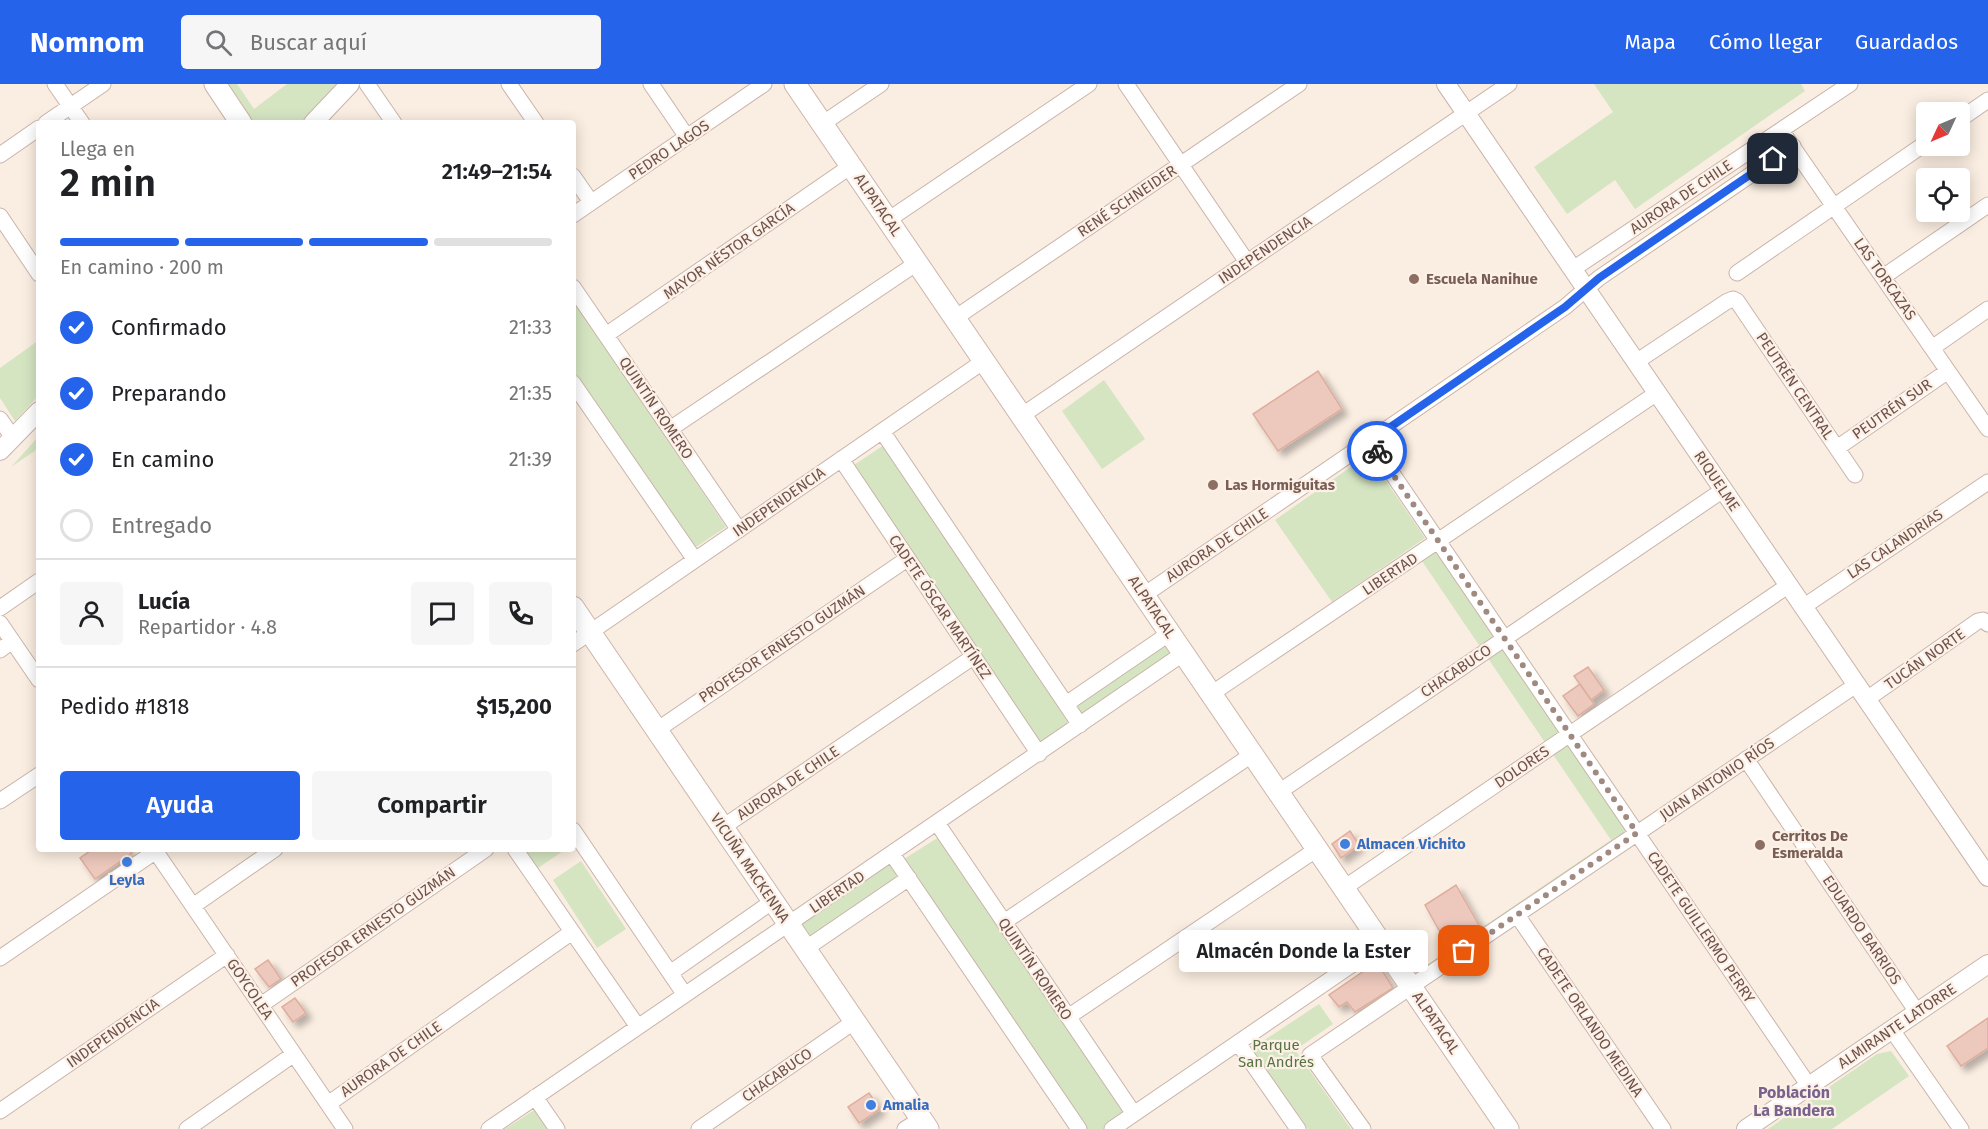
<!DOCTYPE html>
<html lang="es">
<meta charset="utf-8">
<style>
body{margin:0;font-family:"Fira Sans",sans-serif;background:#f6f6f6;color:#202124;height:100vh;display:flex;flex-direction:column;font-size:22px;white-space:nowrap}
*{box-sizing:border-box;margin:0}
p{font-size:20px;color:#757577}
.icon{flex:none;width:33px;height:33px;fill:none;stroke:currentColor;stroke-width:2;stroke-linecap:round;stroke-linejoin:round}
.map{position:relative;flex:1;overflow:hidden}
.side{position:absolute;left:36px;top:36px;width:540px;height:732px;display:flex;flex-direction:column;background:#fff;border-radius:6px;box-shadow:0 3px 15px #0003}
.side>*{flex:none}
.needle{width:39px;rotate:226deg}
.buttons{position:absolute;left:1916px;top:18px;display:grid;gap:12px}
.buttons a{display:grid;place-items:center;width:54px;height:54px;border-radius:6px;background:#fff;box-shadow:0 3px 15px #0003;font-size:30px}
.pin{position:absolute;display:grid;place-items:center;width:51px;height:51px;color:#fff;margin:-26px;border-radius:12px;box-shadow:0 3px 9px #0006}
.courier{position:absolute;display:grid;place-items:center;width:60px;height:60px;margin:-30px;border:4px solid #2563eb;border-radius:50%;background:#fff;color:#222;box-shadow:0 2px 8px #0007}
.bubble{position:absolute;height:42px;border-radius:6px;background:#fff;box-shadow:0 3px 15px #0003;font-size:20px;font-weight:600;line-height:42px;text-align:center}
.headline em{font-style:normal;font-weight:600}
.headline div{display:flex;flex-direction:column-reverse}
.headline{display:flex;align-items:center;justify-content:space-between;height:102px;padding:0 24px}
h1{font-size:39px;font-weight:600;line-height:45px}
.bar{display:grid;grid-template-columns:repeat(4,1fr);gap:9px 6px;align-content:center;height:72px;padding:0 24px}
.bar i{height:8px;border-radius:4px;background:#e0e0e0}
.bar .active{background:#2563eb}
.bar p{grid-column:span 4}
.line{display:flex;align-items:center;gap:15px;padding:0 24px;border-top:2px solid #e0e0e0}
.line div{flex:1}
.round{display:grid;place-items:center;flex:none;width:63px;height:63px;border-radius:6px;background:#f6f6f6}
ol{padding:0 24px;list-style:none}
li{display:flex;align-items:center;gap:18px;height:66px}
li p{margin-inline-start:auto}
li .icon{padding:6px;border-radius:50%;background:#2563eb;color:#fff;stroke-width:4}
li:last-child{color:#757577}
li i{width:33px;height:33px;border:3px solid #e0e0e0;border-radius:50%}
.primary-button{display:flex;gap:12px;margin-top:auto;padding:12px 24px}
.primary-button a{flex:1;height:69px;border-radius:6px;background:#2563eb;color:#fff;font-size:24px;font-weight:600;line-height:69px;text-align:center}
.primary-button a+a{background:#f6f6f6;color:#202124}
header{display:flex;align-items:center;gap:36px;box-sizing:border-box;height:84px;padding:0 30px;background:#2563eb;color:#fff}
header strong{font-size:28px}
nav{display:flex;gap:33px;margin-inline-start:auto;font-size:21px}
.search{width:420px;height:54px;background:#f6f6f6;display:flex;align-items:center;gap:15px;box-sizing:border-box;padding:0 21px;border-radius:6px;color:#757577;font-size:22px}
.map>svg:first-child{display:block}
.green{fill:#d5e5c2}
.building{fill:#edc8bc;stroke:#dead9d;stroke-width:1.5;filter:url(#shadow)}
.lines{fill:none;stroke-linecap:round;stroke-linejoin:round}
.minor-casing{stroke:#c9b4aa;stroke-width:17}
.tertiary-casing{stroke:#c9b4aa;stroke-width:20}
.secondary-casing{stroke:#ceb5aa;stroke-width:23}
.minor{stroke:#fff;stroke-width:15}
.tertiary{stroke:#fff;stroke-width:18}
.secondary{stroke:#fff;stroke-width:21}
.done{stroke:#a08980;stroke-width:6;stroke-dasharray:0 10.8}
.route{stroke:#2563eb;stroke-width:8}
.education-dot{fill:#8d6e63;stroke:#fdf1e7;stroke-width:2}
.shop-dot{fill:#3f7fe0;stroke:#fdf1e7;stroke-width:2}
.labels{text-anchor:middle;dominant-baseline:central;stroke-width:4.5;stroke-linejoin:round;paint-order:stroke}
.street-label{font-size:15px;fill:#6f534b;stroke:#fdf1e7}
.education-label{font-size:15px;font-weight:bold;fill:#785e54;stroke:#fdf1e7;text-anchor:start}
.shop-label{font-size:15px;font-weight:bold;fill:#366cbe;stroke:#fdf1e7;text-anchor:start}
.park-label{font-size:15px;fill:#587444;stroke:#fdf1e7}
.neighbourhood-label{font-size:16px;font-weight:bold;fill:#78638c;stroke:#fdf1e7}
</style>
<header>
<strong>Nomnom</strong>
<div class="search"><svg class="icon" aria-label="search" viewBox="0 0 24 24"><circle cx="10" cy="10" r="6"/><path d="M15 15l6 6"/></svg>Buscar aquí</div>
<nav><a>Mapa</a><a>Cómo llegar</a><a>Guardados</a></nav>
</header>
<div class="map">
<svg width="1988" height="1045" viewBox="0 0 1988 1045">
<defs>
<filter id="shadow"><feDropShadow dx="5.5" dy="5.5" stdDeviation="3" flood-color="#0004"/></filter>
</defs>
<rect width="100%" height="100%" fill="#faede1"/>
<path class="green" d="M224,0H237L254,25L287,0H339L301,39H250Z
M1594,0H1801L1805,7L1635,125L1615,96L1567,130L1534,83L1613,28Z
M573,215L726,443L693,465L573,287Z
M39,256V311L15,337L0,314V284Z
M1104,296L1145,355L1102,385L1062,327Z
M39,352V364L11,383Z
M884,361L1071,639L1041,660L854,381Z
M1368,371L1425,454L1332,518L1275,436Z
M1437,463L1630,750L1421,892L1418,887L1611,756L1422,477L1420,474Z
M1165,557L1175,571L1083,634L1074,621Z
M939,753L1126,1031L1106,1045H1087L904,775Z
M525,765H566L538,784Z
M581,777L626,845L597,864L553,796Z
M890,777L901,792L810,855L799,838Z
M1319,920L1333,940L1295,966L1351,1045H1308L1251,965Z
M1891,967L1909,992L1832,1045H1768L1877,970Z
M536,1025L549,1045H505Z"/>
<path class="building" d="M1318,287L1342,325L1278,367L1253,330Z
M1588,583L1604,606L1591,616L1574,592Z
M1580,600L1594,620L1578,632L1563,612Z
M1350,747L1359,761L1341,774L1332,760Z
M93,765H129L132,769L95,795L80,774Z
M1456,801L1480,843L1449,864L1425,821Z
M268,876L281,895L269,903L255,885Z
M1377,878L1393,904L1355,928L1347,918L1339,923L1329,911Z
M295,914L306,929L293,938L282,923Z
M1988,934V964L1961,982L1947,962Z
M869,1009L880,1025L859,1039L848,1023Z"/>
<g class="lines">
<g class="minor-casing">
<path id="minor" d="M55,0L82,39
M367,0L394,39
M509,0L536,39
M651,0L687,53
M1126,0L1247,178
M1959,36L1988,16
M46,39L103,0
M822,40L881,0
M1781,46L1988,345
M0,71L39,44
M573,92L591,118
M573,131L764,0
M0,132L39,190
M888,136L1089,0
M1573,185L1850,0
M1737,189L1926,59
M1883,193L1988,121
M573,203L739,446
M955,234L1299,0
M606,251L851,82
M1932,264L1988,225
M1636,278L1726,218L1733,215L1737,217L1855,391
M573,299L695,476
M1021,332L1509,0
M0,335L13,354
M670,345L917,179
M882,347L1080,641
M1370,357L1809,1002
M1837,364L1948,287
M841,375L1039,670
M1144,511L1565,223L1599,194L1793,62
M1803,523L1988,398
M0,524L39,497
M0,539L39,596
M573,560L984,277
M0,566L12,557
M1211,610L1657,309
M1867,615L1978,537L1983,536L1988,540
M1066,620L1170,549
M657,646L907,475
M1746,675L1917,928
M1279,708L1723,406
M0,717L39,691
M937,739L1134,1030
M723,743L973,573
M573,746L685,911
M154,765L345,1045
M515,765L638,943
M892,770L1079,1045
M1344,804L1789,501
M193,822L275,765
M1517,831L1663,1045
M1004,838L1253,670
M805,865L909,794
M0,874L156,767
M670,889L773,817
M261,921L486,765
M1068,933L1317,765
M1892,946L1961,1045
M1238,959L1298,1045
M535,1013L557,1045
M328,1020L572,848
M0,1027L227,871
M187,1045L294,970
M489,1045L1184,569
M699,1045L855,937
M905,1045L921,1035
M1112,1045L1382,860
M1363,1045L1310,971L1856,601"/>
</g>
<g class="tertiary-casing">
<path id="tertiary" d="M1446,0L1988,793
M313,39L350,0
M0,367L39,327
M1746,1045L1988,880"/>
</g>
<g class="secondary-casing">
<path id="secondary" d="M215,0L241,39
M795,0L1508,1045
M573,523L928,1045"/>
</g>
<use href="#minor" class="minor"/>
<use href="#tertiary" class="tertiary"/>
<use href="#secondary" class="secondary"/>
</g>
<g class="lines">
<path class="done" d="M1377,367L1637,749L1464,867"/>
<path class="route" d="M1377,367L1370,357L1565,223L1599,194L1773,75"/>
</g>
<g class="education-dot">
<circle cx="1414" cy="195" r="6"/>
<circle cx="1213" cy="401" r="6"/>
<circle cx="1760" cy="761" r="6"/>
</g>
<g class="shop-dot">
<circle cx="1345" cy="760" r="6"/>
<circle cx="127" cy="778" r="6"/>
<circle cx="871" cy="1021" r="6"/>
</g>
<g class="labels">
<g class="street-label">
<text transform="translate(669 66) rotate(-34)">PEDRO LAGOS</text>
<text transform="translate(1681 113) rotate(-34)">AURORA DE CHILE</text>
<text transform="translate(1127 117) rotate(-34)">RENÉ SCHNEIDER</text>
<text transform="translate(878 121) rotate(56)">ALPATACAL</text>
<text transform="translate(1265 166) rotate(-34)">INDEPENDENCIA</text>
<text transform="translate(729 167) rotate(-35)">MAYOR NÉSTOR GARCÍA</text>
<text transform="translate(1885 195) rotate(55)">LAS TORCAZAS</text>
<text transform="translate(1795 302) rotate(56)">PEUTRÉN CENTRAL</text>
<text transform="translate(656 324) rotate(56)">QUINTÍN ROMERO</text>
<text transform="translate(1892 325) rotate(-35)">PEUTRÉN SUR</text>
<text transform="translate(1717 397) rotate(56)">RIQUELME</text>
<text transform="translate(779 418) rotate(-35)">INDEPENDENCIA</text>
<text transform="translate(1895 460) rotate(-34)">LAS CALANDRIAS</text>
<text transform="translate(1217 461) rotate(-34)">AURORA DE CHILE</text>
<text transform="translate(1390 490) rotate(-34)">LIBERTAD</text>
<text transform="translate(940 523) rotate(56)">CADETE ÓSCAR MARTÍNEZ</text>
<text transform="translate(1152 523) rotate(56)">ALPATACAL</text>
<text transform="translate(782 560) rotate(-34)">PROFESOR ERNESTO GUZMÁN</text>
<text transform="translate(1925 575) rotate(-35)">TUCÁN NORTE</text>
<text transform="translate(1456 587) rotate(-34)">CHACABUCO</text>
<text transform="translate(1522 683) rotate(-34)">DOLORES</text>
<text transform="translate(1717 695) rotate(-34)">JUAN ANTONIO RÍOS</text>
<text transform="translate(788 699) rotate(-34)">AURORA DE CHILE</text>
<text transform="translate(750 784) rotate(56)">VICUÑA MACKENNA</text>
<text transform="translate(837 808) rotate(-34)">LIBERTAD</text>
<text transform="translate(373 843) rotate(-35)">PROFESOR ERNESTO GUZMÁN</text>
<text transform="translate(1701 843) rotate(56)">CADETE GUILLERMO PERRY</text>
<text transform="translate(1862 846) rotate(56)">EDUARDO BARRIOS</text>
<text transform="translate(1035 885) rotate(56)">QUINTÍN ROMERO</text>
<text transform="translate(250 905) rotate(56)">GOYCOLEA</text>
<text transform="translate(1590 938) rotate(56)">CADETE ORLANDO MEDINA</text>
<text transform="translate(1436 939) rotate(56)">ALPATACAL</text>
<text transform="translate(1897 942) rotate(-34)">ALMIRANTE LATORRE</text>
<text transform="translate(113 949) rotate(-35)">INDEPENDENCIA</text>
<text transform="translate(391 975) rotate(-35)">AURORA DE CHILE</text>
<text transform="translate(777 991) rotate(-35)">CHACABUCO</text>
</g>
<g class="education-label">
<text x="1426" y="195">Escuela Nanihue</text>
<text x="1225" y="401">Las Hormiguitas</text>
<text x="1772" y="752">Cerritos De<tspan x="1772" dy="17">Esmeralda</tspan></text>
</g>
<g class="shop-label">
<text x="1357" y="760">Almacen Vichito</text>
<text x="127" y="796" text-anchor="middle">Leyla</text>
<text x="883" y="1021">Amalia</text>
</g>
<g class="park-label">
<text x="1276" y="961">Parque<tspan x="1276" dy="17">San Andrés</tspan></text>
</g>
<g class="neighbourhood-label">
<text x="1794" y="1008">Población<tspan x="1794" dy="18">La Bandera</tspan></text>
</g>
</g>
</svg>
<div class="buttons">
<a><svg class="needle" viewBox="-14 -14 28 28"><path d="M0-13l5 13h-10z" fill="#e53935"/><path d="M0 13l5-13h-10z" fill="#757577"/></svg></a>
<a><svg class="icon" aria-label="locate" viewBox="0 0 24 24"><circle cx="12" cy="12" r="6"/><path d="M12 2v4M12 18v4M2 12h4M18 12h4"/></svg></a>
</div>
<div class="pin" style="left:1464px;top:867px;background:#ea580c"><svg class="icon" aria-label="bag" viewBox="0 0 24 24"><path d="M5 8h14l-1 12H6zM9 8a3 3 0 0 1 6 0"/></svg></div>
<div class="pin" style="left:1773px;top:75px;background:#1f2937"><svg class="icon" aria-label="home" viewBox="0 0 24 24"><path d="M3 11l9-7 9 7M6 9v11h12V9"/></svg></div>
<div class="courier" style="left:1377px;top:367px"><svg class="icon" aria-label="bike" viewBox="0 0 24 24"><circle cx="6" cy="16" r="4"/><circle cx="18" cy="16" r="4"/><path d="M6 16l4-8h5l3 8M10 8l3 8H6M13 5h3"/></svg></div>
<div class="bubble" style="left:1179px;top:846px;width:249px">Almacén Donde la Ester</div>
<section class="side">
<div class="headline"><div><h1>2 min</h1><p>Llega en</p></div><em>21:49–21:54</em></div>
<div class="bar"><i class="active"></i><i class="active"></i><i class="active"></i><i></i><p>En camino · 200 m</p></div>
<ol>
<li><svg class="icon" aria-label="check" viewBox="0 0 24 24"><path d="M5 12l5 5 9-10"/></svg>Confirmado<p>21:33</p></li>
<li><svg class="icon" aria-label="check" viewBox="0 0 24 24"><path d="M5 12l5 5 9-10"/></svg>Preparando<p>21:35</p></li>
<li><svg class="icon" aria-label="check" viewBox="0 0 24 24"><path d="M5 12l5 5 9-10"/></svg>En camino<p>21:39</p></li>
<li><i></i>Entregado</li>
</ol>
<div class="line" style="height:108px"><a class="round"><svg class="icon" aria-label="person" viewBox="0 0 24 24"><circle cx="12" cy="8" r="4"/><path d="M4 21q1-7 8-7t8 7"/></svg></a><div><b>Lucía</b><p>Repartidor · 4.8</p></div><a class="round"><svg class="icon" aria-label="chat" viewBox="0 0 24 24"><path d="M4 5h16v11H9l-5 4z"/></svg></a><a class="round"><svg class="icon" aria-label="phone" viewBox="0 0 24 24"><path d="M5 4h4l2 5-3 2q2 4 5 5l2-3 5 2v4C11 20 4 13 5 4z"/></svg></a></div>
<div class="line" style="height:78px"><div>Pedido #1818</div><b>$15,200</b></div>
<div class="primary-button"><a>Ayuda</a><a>Compartir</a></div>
</section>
</div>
